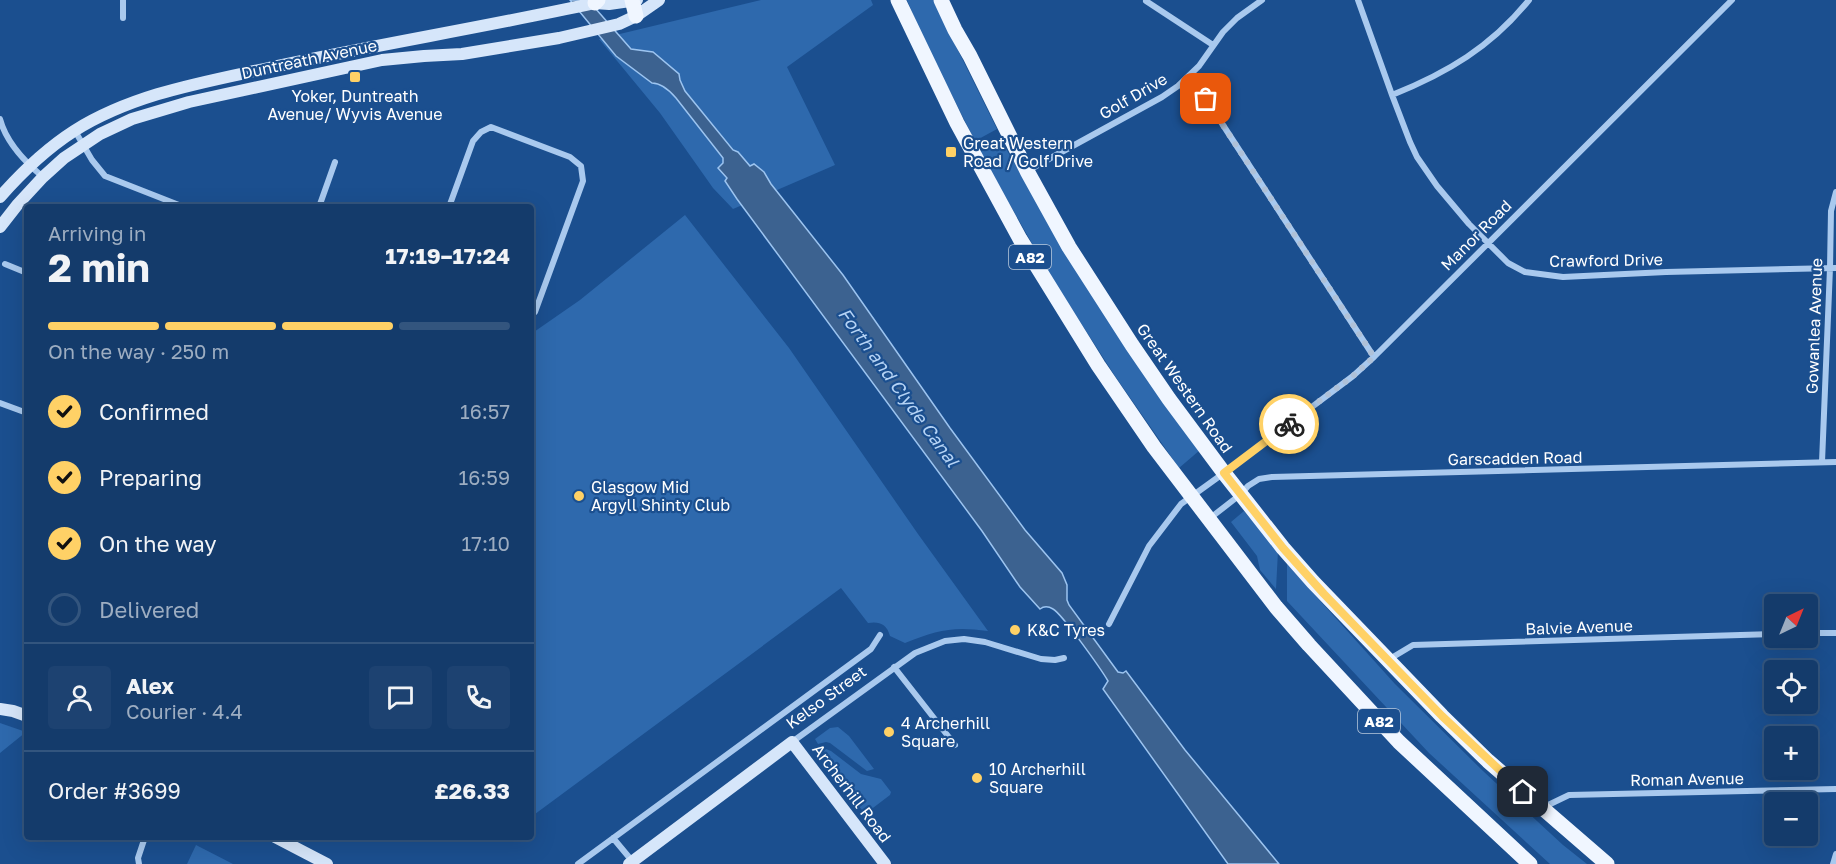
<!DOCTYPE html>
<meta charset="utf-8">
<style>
body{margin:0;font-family:"Golos Text",sans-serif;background:#1d4271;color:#f1f3f6;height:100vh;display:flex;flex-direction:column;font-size:22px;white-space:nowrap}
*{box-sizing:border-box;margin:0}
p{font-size:20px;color:#9dadc1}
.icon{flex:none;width:33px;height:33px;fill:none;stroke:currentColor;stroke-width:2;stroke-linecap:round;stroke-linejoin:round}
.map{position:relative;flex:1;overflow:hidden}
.drawer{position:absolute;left:24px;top:204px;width:510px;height:636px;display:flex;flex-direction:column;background:#143b6b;border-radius:6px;box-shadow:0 6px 24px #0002,0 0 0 2px #33557e}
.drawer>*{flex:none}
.needle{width:39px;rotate:43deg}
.buttons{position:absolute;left:1764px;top:594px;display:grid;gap:12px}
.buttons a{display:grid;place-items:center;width:54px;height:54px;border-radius:6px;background:#143b6b;box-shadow:0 6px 24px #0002,0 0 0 2px #33557e;font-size:30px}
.pin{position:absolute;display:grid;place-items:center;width:51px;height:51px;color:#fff;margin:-26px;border-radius:12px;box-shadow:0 3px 9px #0006}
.courier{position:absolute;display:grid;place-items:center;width:60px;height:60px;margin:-30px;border:4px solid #ffd166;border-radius:50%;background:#fff;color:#222;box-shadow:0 2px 8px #0007}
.headline em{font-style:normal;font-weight:700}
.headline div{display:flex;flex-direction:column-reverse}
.headline{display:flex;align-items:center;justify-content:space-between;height:102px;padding:0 24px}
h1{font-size:39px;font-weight:700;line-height:45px}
.bar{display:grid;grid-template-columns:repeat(4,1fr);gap:9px 6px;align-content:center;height:72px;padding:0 24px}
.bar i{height:8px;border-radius:4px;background:#33557e}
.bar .on{background:#ffd166}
.bar p{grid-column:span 4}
.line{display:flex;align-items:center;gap:15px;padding:0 24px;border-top:2px solid #33557e}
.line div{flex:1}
.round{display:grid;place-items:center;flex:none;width:63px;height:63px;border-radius:6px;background:#1d4271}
ol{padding:0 24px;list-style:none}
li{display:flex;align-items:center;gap:18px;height:66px}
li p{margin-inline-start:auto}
li .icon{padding:6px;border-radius:50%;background:#ffd166;color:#111;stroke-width:4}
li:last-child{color:#9dadc1}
li i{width:33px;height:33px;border:3px solid #33557e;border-radius:50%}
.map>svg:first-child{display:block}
.green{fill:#2e69ad}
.water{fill:#3c6290;stroke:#9cc4f0;stroke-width:1.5}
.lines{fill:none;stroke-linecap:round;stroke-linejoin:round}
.street{stroke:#a9c9ee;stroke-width:6}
.secondary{stroke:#d6e6fa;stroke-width:12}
.primary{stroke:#f0f6ff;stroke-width:15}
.done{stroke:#afc1d8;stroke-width:6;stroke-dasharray:0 10.8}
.route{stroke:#ffd166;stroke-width:8}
.poi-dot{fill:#ffd166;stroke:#1b4f8f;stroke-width:2}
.labels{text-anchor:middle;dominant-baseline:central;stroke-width:4.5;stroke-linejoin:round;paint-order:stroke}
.shield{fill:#1b4f8f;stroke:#bbcadd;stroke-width:1.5}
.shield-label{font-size:15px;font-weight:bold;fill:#fff}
.street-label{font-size:16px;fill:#fff;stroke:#1b4f8f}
.poi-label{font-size:16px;fill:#fff;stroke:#1b4f8f;text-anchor:start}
.water-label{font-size:18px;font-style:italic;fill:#b5d3f5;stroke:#1b4f8f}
</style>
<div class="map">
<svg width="1836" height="864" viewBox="0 0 1836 864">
<rect width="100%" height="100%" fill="#1b4f8f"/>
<path class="green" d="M761,0H871L873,5L787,67L835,165L733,209L713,188L660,113L599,39Z
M907,0H933L997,129L975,141L923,38Z
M1001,140L1080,277L1200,450L1179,468L1115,376L1050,275L980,152Z
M685,215L789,348L918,534L988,631C953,626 937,630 905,643L890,636C887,624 879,621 868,623L841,588L531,817V334L580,300Z
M1244,511L1278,551L1276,589L1260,570L1257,556L1231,522Z
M1287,564L1395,684L1483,771L1563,845L1587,864H1550L1429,753L1287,601Z
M0,723L26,732L0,753Z
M838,727L849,736L874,769L867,771L830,743L826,742L818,744L815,739L830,728Z
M826,749L831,751L861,774L881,779L891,792L890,795L865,814L819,753Z
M196,845L233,864H187Z"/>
<path class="water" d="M570,0H588L631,49L653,52L679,74L680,80L685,91L733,150L738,152L750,166L754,164L764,172L771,184L843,275L950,428L1025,530L1062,573L1067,585V600L1069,605L1118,672L1123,673L1126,671L1185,750L1279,864H1228L1103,689L1108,681C1101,669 1062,614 1053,609C1048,606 1044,606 1040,609L1020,587L982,531L737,199L725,181L727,178L718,168L723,163V158L676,98C670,91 661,83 652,83L616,56Z"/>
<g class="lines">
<path class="street" d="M1358,0L1392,95L1410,142L1417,157L1437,186L1469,224L1508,263L1525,272L1563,277L1666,272L1836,268
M1146,1L1213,45
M123,18V0
M1188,77L1206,99L1374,357
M1392,95C1447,73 1491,47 1529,0
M0,119C6,142 25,162 43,177
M75,131L92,160L105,176L184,207
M1027,171L1162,97L1178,86L1199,66L1223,32L1237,18L1262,0
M319,207L335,162
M449,207L473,141L481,132L491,127L570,157L581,166L583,181L535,312L531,316
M5,264L27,273
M0,403L27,413
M1822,462L1830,268L1831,211L1836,192
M1209,519L1241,494L1248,486L1259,479L1272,477L1836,462
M1109,624L1149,546L1181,504L1235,465L1353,376L1374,357L1732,0
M1808,633H1836
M1388,660L1413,645L1774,634
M894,667L955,745
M792,742L915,653L945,641L964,639L985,642L1041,659L1055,660L1064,658
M1544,807L1569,795L1836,789
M613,838L633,862
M139,864L138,858L145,837
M578,864L871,649L880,635
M1833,864L1836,854"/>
<path class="secondary" d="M0,197C22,172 46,149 74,131C131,95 199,83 264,69C374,45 485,27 595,3L609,4L637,0
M0,227L18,204L43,177L64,158L100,134L132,119L189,102L382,60L424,56L462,54L559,38L619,24L636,16L659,0
M0,709L13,711L27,716
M275,837L327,864
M629,864L792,742L885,864"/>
<path class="primary" d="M632,0L636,16
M898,0L957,123L1020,239L1098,365L1154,447L1276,607L1309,645L1399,742L1530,864
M941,0L955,30L970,56L1027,171L1069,247L1132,345L1169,399L1224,473L1283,548L1313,582L1442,716L1488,761L1607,864
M595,3L598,0"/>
</g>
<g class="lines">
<path class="done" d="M1206,99L1374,357L1353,376L1289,424"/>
<path class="route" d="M1289,424L1224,473L1283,548L1324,594L1442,716L1523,792"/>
</g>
<g class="poi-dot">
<rect x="349" y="71" width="12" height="12" rx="3"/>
<rect x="945" y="146" width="12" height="12" rx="3"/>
<circle cx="579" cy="496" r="6"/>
<circle cx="1015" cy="630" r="6"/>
<circle cx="889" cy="732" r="6"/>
<circle cx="977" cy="778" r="6"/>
</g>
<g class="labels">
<g class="shield">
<rect x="1009" y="245" width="42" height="24" rx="4.5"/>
<rect x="1358" y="709" width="42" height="24" rx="4.5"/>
</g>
<g class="shield-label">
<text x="1030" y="257">A82</text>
<text x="1379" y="721">A82</text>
</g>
<g class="street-label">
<text transform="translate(309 59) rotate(-12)">Duntreath Avenue</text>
<text transform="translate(1133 96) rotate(-30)">Golf Drive</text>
<text transform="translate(1476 235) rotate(-45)">Manor Road</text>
<text transform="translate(1606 260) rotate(-1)">Crawford Drive</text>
<text transform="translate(1814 326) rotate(-88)">Gowanlea Avenue</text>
<text transform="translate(1185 388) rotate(55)">Great Western Road</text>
<text transform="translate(1515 458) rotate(-1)">Garscadden Road</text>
<text transform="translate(1579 627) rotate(-2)">Balvie Avenue</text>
<text transform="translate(826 697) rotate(-36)">Kelso Street</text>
<text transform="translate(1687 779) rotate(-1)">Roman Avenue</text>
<text transform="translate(852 793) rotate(53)">Archerhill Road</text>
</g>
<g class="poi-label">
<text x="355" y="96" text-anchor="middle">Yoker, Duntreath<tspan x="355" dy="18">Avenue/ Wyvis Avenue</tspan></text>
<text x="963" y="143">Great Western<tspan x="963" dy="18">Road / Golf Drive</tspan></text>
<text x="591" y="487">Glasgow Mid<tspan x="591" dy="18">Argyll Shinty Club</tspan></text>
<text x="1027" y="630">K&amp;C Tyres</text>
<text x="901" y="723">4 Archerhill<tspan x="901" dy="18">Square</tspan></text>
<text x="989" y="769">10 Archerhill<tspan x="989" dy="18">Square</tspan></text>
</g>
<g class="water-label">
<text transform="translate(899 387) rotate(54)">Forth and Clyde Canal</text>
</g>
</g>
</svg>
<div class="buttons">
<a><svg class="needle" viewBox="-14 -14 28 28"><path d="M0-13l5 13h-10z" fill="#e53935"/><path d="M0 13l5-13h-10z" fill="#9dadc1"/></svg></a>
<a><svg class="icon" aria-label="locate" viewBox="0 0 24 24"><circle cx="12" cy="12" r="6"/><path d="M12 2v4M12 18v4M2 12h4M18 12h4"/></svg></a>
<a>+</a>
<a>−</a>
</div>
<div class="pin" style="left:1206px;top:99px;background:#ea580c"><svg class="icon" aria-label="bag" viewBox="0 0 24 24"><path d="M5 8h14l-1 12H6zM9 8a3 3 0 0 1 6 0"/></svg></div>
<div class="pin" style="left:1523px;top:792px;background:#1f2937"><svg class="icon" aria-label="home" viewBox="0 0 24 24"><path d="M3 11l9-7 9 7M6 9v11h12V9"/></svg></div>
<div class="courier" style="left:1289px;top:424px"><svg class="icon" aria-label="bike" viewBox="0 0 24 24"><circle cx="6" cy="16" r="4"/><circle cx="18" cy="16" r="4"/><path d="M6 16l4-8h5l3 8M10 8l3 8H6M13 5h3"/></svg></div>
<section class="drawer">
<div class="headline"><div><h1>2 min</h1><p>Arriving in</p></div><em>17:19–17:24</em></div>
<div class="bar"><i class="on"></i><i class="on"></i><i class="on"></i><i></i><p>On the way · 250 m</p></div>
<ol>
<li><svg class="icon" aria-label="check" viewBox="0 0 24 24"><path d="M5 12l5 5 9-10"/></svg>Confirmed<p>16:57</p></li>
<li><svg class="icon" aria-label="check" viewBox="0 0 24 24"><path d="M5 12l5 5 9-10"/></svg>Preparing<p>16:59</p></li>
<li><svg class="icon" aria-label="check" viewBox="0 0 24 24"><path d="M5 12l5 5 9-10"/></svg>On the way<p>17:10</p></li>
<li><i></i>Delivered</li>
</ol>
<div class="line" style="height:108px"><a class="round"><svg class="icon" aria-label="person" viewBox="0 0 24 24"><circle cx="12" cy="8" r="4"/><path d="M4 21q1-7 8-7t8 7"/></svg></a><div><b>Alex</b><p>Courier · 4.4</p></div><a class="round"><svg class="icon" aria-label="chat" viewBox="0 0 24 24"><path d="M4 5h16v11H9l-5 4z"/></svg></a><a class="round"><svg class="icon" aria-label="phone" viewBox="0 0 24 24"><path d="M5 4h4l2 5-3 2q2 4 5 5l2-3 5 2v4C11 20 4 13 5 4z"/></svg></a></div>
<div class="line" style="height:78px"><div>Order #3699</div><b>£26.33</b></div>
</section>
</div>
